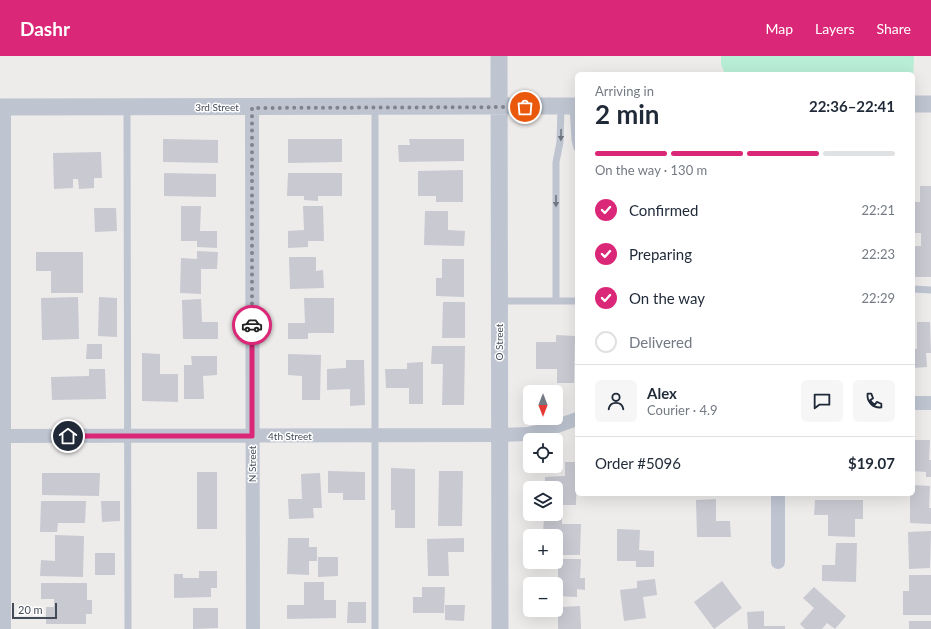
<!DOCTYPE html>
<meta charset="utf-8">
<style>
body{margin:0;font-family:Lato,sans-serif;background:#f6f6f7;color:#1f2937;height:100vh;display:flex;flex-direction:column;font-size:15px;white-space:nowrap}
*{box-sizing:border-box;margin:0}
p{font-size:13px;color:#747a83}
.icon{flex:none;width:22px;height:22px;fill:none;stroke:currentColor;stroke-width:2;stroke-linecap:round;stroke-linejoin:round}
.map{position:relative;flex:1;overflow:hidden}
.sheet{position:absolute;left:575px;top:16px;width:340px;height:424px;display:flex;flex-direction:column;background:#fff;border-radius:6px;box-shadow:0 4px 16px #0002}
.sheet>*{flex:none}
.needle{width:26px;rotate:180deg}
.fabs{position:absolute;left:523px;top:329px;display:grid;gap:8px}
.fabs a{display:grid;place-items:center;width:40px;height:40px;border-radius:6px;background:#fff;box-shadow:0 4px 16px #0002;font-size:20px}
.scale{position:absolute;left:12px;bottom:10px;width:45px;box-sizing:border-box;padding-left:4px;border:2px solid #444b58;border-top:0;font-size:11px;line-height:14px;white-space:nowrap;color:#444b58;-webkit-text-stroke:3px #fff;paint-order:stroke}
.pin{position:absolute;display:grid;place-items:center;width:34px;height:34px;color:#fff;margin:-17px;border:2px solid #fff;border-radius:50%;box-shadow:0 1px 4px #0007}
.courier{position:absolute;display:grid;place-items:center;width:40px;height:40px;margin:-20px;border:3px solid #db2777;border-radius:50%;background:#fff;color:#222;box-shadow:0 1px 5px #0007}
.overview em{font-style:normal;font-weight:700}
.overview div{display:flex;flex-direction:column-reverse}
.overview{display:flex;align-items:center;justify-content:space-between;height:68px;padding:0 20px}
h1{font-size:26px;font-weight:700;line-height:30px}
.bar{display:grid;grid-template-columns:repeat(4,1fr);gap:6px 4px;align-content:center;height:48px;padding:0 20px}
.bar i{height:5px;border-radius:3px;background:#e0e1e3}
.bar .active{background:#db2777}
.bar p{grid-column:span 4}
.line{display:flex;align-items:center;gap:10px;padding:0 20px;border-top:1px solid #e0e1e3}
.line div{flex:1}
.round{display:grid;place-items:center;flex:none;width:42px;height:42px;border-radius:6px;background:#f6f6f7}
ol{padding:0 20px;list-style:none}
li{display:flex;align-items:center;gap:12px;height:44px}
li p{margin-inline-start:auto}
li .icon{padding:4px;border-radius:50%;background:#db2777;color:#fff;stroke-width:4}
li:last-child{color:#747a83}
li i{width:22px;height:22px;border:2px solid #e0e1e3;border-radius:50%}
header{display:flex;align-items:center;gap:24px;box-sizing:border-box;height:56px;padding:0 20px;background:#db2777;color:#fff}
header strong{font-size:19px}
nav{display:flex;gap:22px;margin-inline-start:auto;font-size:14px}
.map>svg:first-child{display:block}
.green{fill:#b8eed5}
.building{fill:#c8c9d1}
.lines{fill:none;stroke-linecap:round;stroke-linejoin:round}
.service{stroke:#bec5d1;stroke-width:7}
.minor{stroke:#bec5d1;stroke-width:14}
.tertiary{stroke:#bec5d1;stroke-width:17}
.oneway{fill:#6f7682}
.done{stroke:#80838b;stroke-width:4;stroke-dasharray:0 7.2}
.route{stroke:#db2777;stroke-width:5}
.labels{text-anchor:middle;dominant-baseline:central;stroke-width:3;stroke-linejoin:round;paint-order:stroke}
.street-label{font-size:10px;fill:#444b58;stroke:#fff}
</style>
<header>
<strong>Dashr</strong>
<nav><a>Map</a><a>Layers</a><a>Share</a></nav>
</header>
<div class="map">
<svg width="931" height="573" viewBox="0 0 931 573">
<rect width="100%" height="100%" fill="#eeebeb"/>
<path class="green" d="M721,0H914L913,24V18H725L721,8Z"/>
<path class="building" d="M163,83L218,84V107L163,106Z
M288,83H342V106L288,107Z
M409,83H464V105L399,106L398,89H410Z
M101,96L102,122H94V132L79,133L78,123H73V132L54,133L53,97Z
M463,114V146H436V140H418V115Z
M164,117L216,118V141L164,140Z
M288,117H342V140H318V145L304,144V140H287Z
M920,130H931V221H913V190H921V177H913V146H920Z
M181,150H201L200,175H217V192L197,191V185H181Z
M303,150H323L324,185H308V191L288,192V175L304,174Z
M94,152H116L117,175L95,176Z
M425,155H448V174L465,175L464,190L424,189Z
M197,195L218,196L217,213H201V238L180,237L181,202L197,203Z
M36,196H83V237H51V215H36Z
M289,201H316V215L323,214L324,232L290,233Z
M442,203H464V241L436,240V222H442Z
M78,241L79,283L42,284L41,242Z
M99,241L117,242V281L98,280Z
M304,242H334V277H308V283H288V267H305Z
M201,243L202,266H218V283H183L182,244Z
M443,246H465V282H442Z
M917,266H930L931,297H926L927,311L913,312V293H917Z
M556,279L575,280L574,327H557V313H536V286H556Z
M87,288H102V303H86Z
M432,290H465L464,349H442L443,308H431Z
M142,297L160,298V318H178V346L142,345Z
M288,298L321,299L320,344H302V320L288,319Z
M191,300H217V319L203,320L204,343H184V309H192Z
M346,304H364L365,349L350,350V333L327,334V313L346,312Z
M423,306V348H409V332H386L385,313H407V307Z
M89,313H105L106,343L52,344L51,321L89,320Z
M913,384H930L929,404H931V421H926V416L913,415Z
M565,406H577L576,449H560V444H556V432H545V421L565,420Z
M391,412L415,413V472H395V454H391Z
M328,415L365,416V444H343V437H328Z
M439,415H463L462,470H438Z
M197,416H217V473H197Z
M42,417H100L99,440L42,439Z
M320,417L322,452H313L314,462L289,463L288,443H302L301,418Z
M913,429L930,430L929,452H931V468L910,467V438H913Z
M716,443V465H730L731,481H697L696,444Z
M815,444H863V463H855V481L828,480V459H814Z
M41,445H86L85,467H58L57,476H40Z
M101,445H120V465L102,466Z
M544,461L562,462V468H581L580,499H558V479L543,478Z
M617,473L640,474L639,494L654,495V511H636V505H617Z
M931,475L930,512L909,513L908,476Z
M55,479L84,480L83,521L40,520L41,504L55,505Z
M288,482H309V491H317V505H309V519L287,518Z
M464,482V496H448L449,520H428L427,483Z
M836,487H857L856,526L822,525V509H835Z
M95,497H115V519H95Z
M318,501H338V520L318,521Z
M558,503H581L580,522H585V534L577,533V541L556,540V528H544V524H558Z
M199,515H217V532H211V541L174,542V518H183V522H199Z
M909,519H931V559H903V535H909Z
M655,523L657,539L643,541L646,562L624,565L620,534L637,532V525Z
M722,525L742,552L714,573L694,546Z
M304,526H324V544H336V562L287,563V549H304Z
M41,527H87V544H92V558H86V568H46V551H54V543H41Z
M422,531H445L444,557H413V541H422Z
M814,531L846,560L835,573L827,567L822,573H805L800,568L814,552L803,542Z
M556,544H562V551L580,550L581,573H558V561H544V554H556Z
M348,546H366V567H347Z
M445,549H465L464,565L445,564Z
M193,552H218V572L193,573Z
M764,555V570H785V573H748L747,556Z
M909,565H931V573H909Z"/>
<g class="lines">
<path class="service" d="M573,50L575,84L577,92
M127,51L128,573
M375,51V573
M913,233L931,234
M500,245H577
M556,245V106L560,86L561,51"/>
<path class="minor" d="M4,51V573
M252,52L253,573
M913,347H931
M0,380L500,379L527,378L546,374L577,363
M778,506V438"/>
<path class="tertiary" d="M499,0L500,573
M913,48H931
M0,51L577,50"/>
</g>
<defs><path id="oneway-solid" d="M-6-.8H1V-3.2L6.5 0L1 3.2V.8H-6Z"/></defs>
<g class="oneway">
<use href="#oneway-solid" transform="translate(561 79) rotate(91)"/>
<use href="#oneway-solid" transform="translate(556 145) rotate(90)"/>
</g>
<g class="lines">
<path class="done" d="M252,269V52L525,51"/>
<path class="route" d="M68,380H252V269"/>
</g>
<g class="labels">
<g class="street-label">
<text x="217" y="51">3rd Street</text>
<text transform="translate(499 286) rotate(-90)">O Street</text>
<text x="290" y="380">4th Street</text>
<text transform="translate(252 408) rotate(-90)">N Street</text>
</g>
</g>
</svg>
<div class="fabs">
<a><svg class="needle" viewBox="-14 -14 28 28"><path d="M0-13l5 13h-10z" fill="#e53935"/><path d="M0 13l5-13h-10z" fill="#747a83"/></svg></a>
<a><svg class="icon" aria-label="locate" viewBox="0 0 24 24"><circle cx="12" cy="12" r="6"/><path d="M12 2v4M12 18v4M2 12h4M18 12h4"/></svg></a>
<a><svg class="icon" aria-label="layers" viewBox="0 0 24 24"><path d="M12 4l9 5-9 5-9-5zM3 14l9 5 9-5"/></svg></a>
<a>+</a>
<a>−</a>
</div>
<div class="scale">20 m</div>
<div class="pin" style="left:525px;top:51px;background:#ea580c"><svg class="icon" aria-label="bag" viewBox="0 0 24 24"><path d="M5 8h14l-1 12H6zM9 8a3 3 0 0 1 6 0"/></svg></div>
<div class="pin" style="left:68px;top:380px;background:#1f2937"><svg class="icon" aria-label="home" viewBox="0 0 24 24"><path d="M3 11l9-7 9 7M6 9v11h12V9"/></svg></div>
<div class="courier" style="left:252px;top:269px"><svg class="icon" aria-label="car" viewBox="0 0 24 24"><path d="M5 17H2v-5l4-1 3-4h7l3 4 3 1v5h-3M9 17h6M6 11h13"/><circle cx="7" cy="17" r="2"/><circle cx="17" cy="17" r="2"/></svg></div>
<section class="sheet">
<div class="overview"><div><h1>2 min</h1><p>Arriving in</p></div><em>22:36–22:41</em></div>
<div class="bar"><i class="active"></i><i class="active"></i><i class="active"></i><i></i><p>On the way · 130 m</p></div>
<ol>
<li><svg class="icon" aria-label="check" viewBox="0 0 24 24"><path d="M5 12l5 5 9-10"/></svg>Confirmed<p>22:21</p></li>
<li><svg class="icon" aria-label="check" viewBox="0 0 24 24"><path d="M5 12l5 5 9-10"/></svg>Preparing<p>22:23</p></li>
<li><svg class="icon" aria-label="check" viewBox="0 0 24 24"><path d="M5 12l5 5 9-10"/></svg>On the way<p>22:29</p></li>
<li><i></i>Delivered</li>
</ol>
<div class="line" style="height:72px"><a class="round"><svg class="icon" aria-label="person" viewBox="0 0 24 24"><circle cx="12" cy="8" r="4"/><path d="M4 21q1-7 8-7t8 7"/></svg></a><div><b>Alex</b><p>Courier · 4.9</p></div><a class="round"><svg class="icon" aria-label="chat" viewBox="0 0 24 24"><path d="M4 5h16v11H9l-5 4z"/></svg></a><a class="round"><svg class="icon" aria-label="phone" viewBox="0 0 24 24"><path d="M5 4h4l2 5-3 2q2 4 5 5l2-3 5 2v4C11 20 4 13 5 4z"/></svg></a></div>
<div class="line" style="height:52px"><div>Order #5096</div><b>$19.07</b></div>
</section>
</div>
